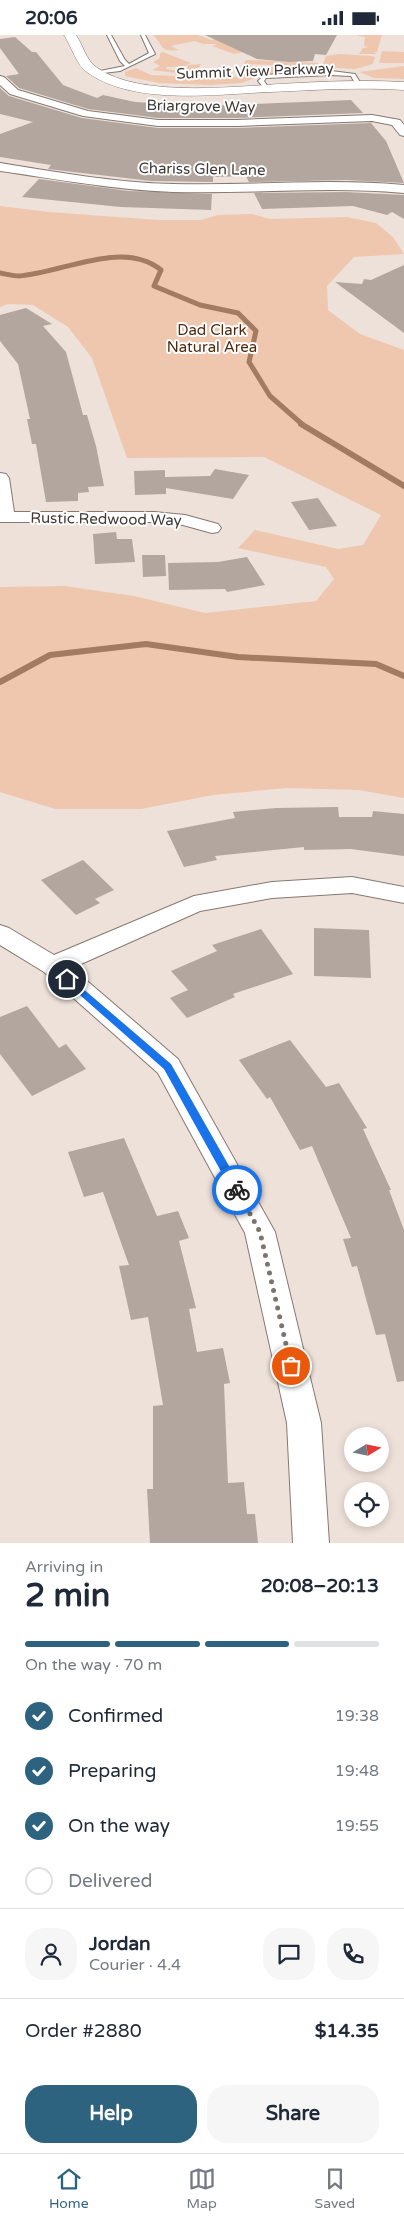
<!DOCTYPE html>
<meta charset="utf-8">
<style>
body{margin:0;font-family:"Varela Round",sans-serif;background:#f6f6f7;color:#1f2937;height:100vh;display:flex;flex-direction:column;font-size:19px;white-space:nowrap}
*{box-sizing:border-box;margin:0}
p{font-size:16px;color:#747a83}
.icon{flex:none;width:28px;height:28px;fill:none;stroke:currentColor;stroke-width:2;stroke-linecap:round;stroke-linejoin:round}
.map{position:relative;height:1508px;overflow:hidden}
.panel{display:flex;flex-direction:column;background:#fff;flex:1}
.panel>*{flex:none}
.needle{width:32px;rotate:80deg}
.fabs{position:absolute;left:344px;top:1392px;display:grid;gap:10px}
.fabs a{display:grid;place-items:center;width:45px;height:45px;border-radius:50%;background:#fff;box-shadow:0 2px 8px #0003;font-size:25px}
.pin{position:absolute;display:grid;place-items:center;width:42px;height:42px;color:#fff;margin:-21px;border:2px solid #fff;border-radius:50%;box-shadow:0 1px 5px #0007}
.courier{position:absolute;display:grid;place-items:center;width:50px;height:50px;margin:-25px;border:4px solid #1a73e8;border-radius:50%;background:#fff;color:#222;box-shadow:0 1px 6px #0007}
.overview em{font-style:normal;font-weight:800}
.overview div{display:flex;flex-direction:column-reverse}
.overview{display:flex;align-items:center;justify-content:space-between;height:85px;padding:0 25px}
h1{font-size:32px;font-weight:800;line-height:38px}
.bar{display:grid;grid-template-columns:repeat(4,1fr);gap:8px 5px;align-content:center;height:60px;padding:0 25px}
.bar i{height:6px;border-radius:4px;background:#e0e1e3}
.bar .active{background:#2e637f}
.bar p{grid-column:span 4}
.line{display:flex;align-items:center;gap:12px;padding:0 25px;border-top:1px solid #e0e1e3}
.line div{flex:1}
.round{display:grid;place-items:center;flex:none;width:52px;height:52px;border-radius:20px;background:#f6f6f7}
ol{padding:0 25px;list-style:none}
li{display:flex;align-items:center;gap:15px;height:55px}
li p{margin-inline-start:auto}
li .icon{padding:5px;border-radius:50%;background:#2e637f;color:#fff;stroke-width:4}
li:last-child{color:#747a83}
li i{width:28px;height:28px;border:2px solid #e0e1e3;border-radius:50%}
.button{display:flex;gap:10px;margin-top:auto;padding:10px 25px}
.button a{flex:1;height:58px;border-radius:20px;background:#2e637f;color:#fff;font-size:20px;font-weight:800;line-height:58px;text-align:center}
.button a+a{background:#f6f6f7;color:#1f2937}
.status{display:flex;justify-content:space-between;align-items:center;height:35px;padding:0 25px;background:#fff;direction:ltr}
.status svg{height:14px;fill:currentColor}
.tabs{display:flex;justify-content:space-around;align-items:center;height:70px;border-top:1px solid #e0e1e3;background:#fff;font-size:14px;color:#747a83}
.tabs a{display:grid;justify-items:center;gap:2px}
.tabs .active{color:#2e637f}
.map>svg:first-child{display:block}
.green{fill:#eec7ae}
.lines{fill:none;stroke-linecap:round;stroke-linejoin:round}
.stream-far1{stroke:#a37b61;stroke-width:5}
.stream{stroke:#a37b61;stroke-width:6}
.building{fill:#b2a69e}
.service-casing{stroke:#857972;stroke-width:2}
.minor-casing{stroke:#857972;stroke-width:2}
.tertiary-casing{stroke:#857972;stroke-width:1}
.service{fill:#fff;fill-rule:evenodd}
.minor{fill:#fff;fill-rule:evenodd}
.tertiary{fill:#fff;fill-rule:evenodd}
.route{fill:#1a73e8}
.done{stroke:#7d7470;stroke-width:5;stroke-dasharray:0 9}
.labels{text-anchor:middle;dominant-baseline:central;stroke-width:4;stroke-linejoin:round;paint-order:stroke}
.far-street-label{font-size:15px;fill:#403a37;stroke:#fff}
.far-park-label{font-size:15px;fill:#502b10;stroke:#fff}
</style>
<div class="status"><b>20:06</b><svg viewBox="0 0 49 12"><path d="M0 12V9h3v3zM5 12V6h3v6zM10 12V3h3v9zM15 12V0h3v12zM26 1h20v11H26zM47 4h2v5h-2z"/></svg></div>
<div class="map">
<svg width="404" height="1508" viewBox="0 0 404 1508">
<rect width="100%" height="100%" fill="#eee1d9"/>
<path class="green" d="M153,0H198L211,5L217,3L243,17L234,19L212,11L217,9H203L195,6L170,11L179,15C159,17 165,12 153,0Z
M355,0H382L377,17H374L377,19H359L363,13L368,12L364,11L365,2Z
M382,16L404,17V28H379Z
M163,17L191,28L182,32H167L166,34L185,37L188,31L187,30L201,29L195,40L242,42L248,31L333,35L265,39L242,48L211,50L159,48L125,41V37L136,33L151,40L176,41L175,38L152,35L160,31L153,27L160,23V18Z
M339,19L372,21L375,22L373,29L355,34L322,32L326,21Z
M246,25L318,28L317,32H311L247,29H244Z
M404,31V44L374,43L359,37Z
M0,171L49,177L158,185H201L218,180L252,179L270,184L347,182L376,188L393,202L404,219L354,222L327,251L328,275L360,299L404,315V763L359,755L287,753L213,760L141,774H55L0,757V552L64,551L134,561L205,578L316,566L334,544L326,532L238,513L255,495L338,514L363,510L381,480L264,422L127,423L92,323L68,292L33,270L8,269L0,272Z"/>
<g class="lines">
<path class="stream-far1" d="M0,238C6,239 13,241 19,241C62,238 123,204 161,235L154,251L200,270L238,278L256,296L249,327L270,361L303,390"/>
<path class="stream" d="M301,389L404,451
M0,647L50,620L146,609L238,622L376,629L404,641"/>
</g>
<path class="building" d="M205,0H337L326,20L315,19L313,26L289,27L257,24Z
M15,2L32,17H36L63,50L97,63L103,60L135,67L207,71L351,65L363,78L237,83H158L88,74L19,53L6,41L19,39L0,13V4Z
M0,53L9,61L82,83L158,93H237L371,88L386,106L404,148L346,145L249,147L246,141L213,142V147L151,146L48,134L51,130L0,122V99L33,87L0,79Z
M39,144L129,156L212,159L211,175L121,172L22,162Z
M346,157L404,160V184L392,177L387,180L353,171L262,174L254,158Z
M404,230V298L335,247L362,249L364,244L371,245Z
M26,273L52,289L43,291L66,317L83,380H87L96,411L104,451L88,452L89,457L78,458V466L46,467L36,409H32L27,384H30L18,329L0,306V280Z
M215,434L249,440L233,464L166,453V459L135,460L134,436L165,435V442L210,441Z
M318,463L337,491L309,495L291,467Z
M116,497L117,504H132L135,527L95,529L93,499Z
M142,520H165L166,541L143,542Z
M247,522L265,550L227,557L225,554L169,555L168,528L218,527Z
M338,772L339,782H372L373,776L404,779V821L351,814L304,815V812L215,821L217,825L184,832L167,796L235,783L233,777L276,773Z
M83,825L114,855L95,864L100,868L76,880L41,845Z
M314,893L369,895L371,943L314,941Z
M261,894L293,939L233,959L235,962L187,983L170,963L188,955L171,936L217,916L212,910Z
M27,971L59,1013L66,1009L86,1034L32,1061L0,1019V982Z
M290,1005L326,1052L339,1048L367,1093L363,1094L391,1155H389L404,1195V1346L397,1347L385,1299L376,1300L357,1231L352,1232L343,1204L351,1203L312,1111L300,1115L270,1062L267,1064L239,1025Z
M124,1103L157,1181L178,1176L189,1203L179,1206L196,1273L189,1274L197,1317L223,1313L230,1348L224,1349L228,1448L244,1447L247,1479H255L258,1508H150L147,1454H153V1371L163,1370L148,1282L131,1285L119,1231L129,1230L103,1157L84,1162L68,1117Z"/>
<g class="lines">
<g class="service-casing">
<path id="service" d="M107,0H111L125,25L129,29L149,18L141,0H145L155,19L120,36L95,39V37L125,31L120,26Z
M331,36L355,39L361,49L356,50L351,41L331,40L266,43L264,46L269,53L266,55L258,46L264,40Z"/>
</g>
<g class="minor-casing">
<path id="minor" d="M0,41L4,42L18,55L88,76L158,85H237L372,80L400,85L404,90V101L400,100L392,90L372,86L237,91H158L83,81L10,59L0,50Z
M0,128C57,137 115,148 173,149C250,151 327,143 404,150V158C327,151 250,159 173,157C115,155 57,144 0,136Z
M0,438L6,439L9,443L14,477H154L185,480L218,489L221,493L218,497L212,498L183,490L154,487H0Z
M352,842L404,852V868L352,858L272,863L200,876L72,933L178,1024L275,1197L321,1388L329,1508H293L287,1388L245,1198L158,1038L44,937L0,910V890L9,893L54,920L194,861L272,847Z"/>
</g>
<g class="tertiary-casing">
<path id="tertiary" d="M64,0H76C83,10 86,25 96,32C141,65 244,50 298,48C333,46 368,45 404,47V55C360,52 315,55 271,57C216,59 136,71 88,38C76,30 72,12 64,0Z"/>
</g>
<use href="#service" class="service"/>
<use href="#minor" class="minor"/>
<use href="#tertiary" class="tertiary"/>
</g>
<path class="route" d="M67,940L171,1029L241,1152V1158H233L164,1034L64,946L62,944Z"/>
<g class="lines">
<path class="done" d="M237,1155L260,1197L291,1331"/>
</g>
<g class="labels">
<g class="far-street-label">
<text transform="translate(255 36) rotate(-2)">Summit View Parkway</text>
<text transform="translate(201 71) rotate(1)">Briargrove Way</text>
<text transform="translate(202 134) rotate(1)">Chariss Glen Lane</text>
<text transform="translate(106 484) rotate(1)">Rustic Redwood Way</text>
</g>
<g class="far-park-label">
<text x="212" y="295">Dad Clark<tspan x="212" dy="17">Natural Area</tspan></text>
</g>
</g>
</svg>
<div class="fabs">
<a><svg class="needle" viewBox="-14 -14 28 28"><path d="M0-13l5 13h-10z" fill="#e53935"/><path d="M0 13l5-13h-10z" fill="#747a83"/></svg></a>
<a><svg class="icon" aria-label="locate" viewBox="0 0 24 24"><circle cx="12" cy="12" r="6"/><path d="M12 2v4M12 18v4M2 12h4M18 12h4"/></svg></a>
</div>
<div class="pin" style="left:291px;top:1331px;background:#ea580c"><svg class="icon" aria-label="bag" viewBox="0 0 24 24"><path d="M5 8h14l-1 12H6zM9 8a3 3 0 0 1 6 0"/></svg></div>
<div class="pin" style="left:67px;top:944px;background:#1f2937"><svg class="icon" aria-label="home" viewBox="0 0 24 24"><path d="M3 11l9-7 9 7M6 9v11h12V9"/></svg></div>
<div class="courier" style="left:237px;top:1155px"><svg class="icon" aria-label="bike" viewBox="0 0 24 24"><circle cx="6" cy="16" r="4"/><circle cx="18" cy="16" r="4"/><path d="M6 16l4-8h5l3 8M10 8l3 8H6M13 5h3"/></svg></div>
</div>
<section class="panel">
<div class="overview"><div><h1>2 min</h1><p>Arriving in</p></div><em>20:08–20:13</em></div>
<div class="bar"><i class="active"></i><i class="active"></i><i class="active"></i><i></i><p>On the way · 70 m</p></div>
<ol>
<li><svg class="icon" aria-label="check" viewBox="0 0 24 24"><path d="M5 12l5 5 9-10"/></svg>Confirmed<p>19:38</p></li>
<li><svg class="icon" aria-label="check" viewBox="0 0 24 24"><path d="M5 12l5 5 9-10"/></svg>Preparing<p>19:48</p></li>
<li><svg class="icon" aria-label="check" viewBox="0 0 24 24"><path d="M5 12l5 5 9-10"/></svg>On the way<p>19:55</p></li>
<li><i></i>Delivered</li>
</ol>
<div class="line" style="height:90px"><a class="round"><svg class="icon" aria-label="person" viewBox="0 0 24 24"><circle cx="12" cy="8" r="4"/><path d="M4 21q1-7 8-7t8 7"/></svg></a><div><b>Jordan</b><p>Courier · 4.4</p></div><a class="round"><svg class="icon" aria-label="chat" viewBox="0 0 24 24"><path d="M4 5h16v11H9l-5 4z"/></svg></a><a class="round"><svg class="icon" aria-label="phone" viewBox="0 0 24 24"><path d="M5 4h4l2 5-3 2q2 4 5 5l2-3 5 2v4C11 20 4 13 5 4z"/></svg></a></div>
<div class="line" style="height:65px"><div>Order #2880</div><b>$14.35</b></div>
<div class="button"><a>Help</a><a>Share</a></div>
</section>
<nav class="tabs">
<a class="active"><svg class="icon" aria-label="home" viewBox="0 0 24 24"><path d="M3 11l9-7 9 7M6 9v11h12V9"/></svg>Home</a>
<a><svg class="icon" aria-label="map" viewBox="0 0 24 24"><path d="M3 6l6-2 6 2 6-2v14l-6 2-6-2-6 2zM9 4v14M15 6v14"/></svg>Map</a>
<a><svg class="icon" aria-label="saved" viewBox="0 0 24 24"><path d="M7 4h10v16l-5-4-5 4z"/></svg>Saved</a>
</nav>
